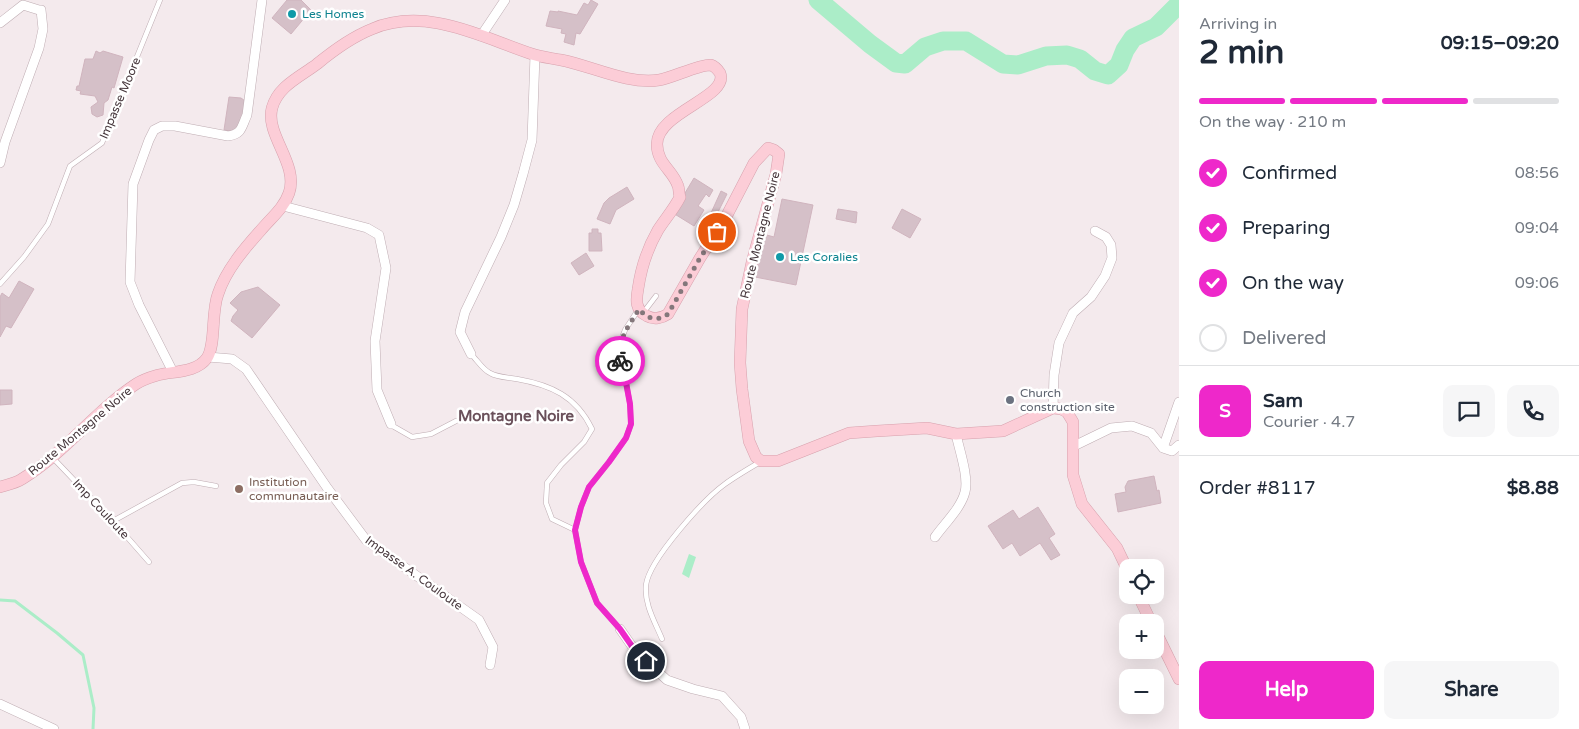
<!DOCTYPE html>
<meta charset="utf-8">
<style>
body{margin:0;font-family:"Varela Round",sans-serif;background:#f6f6f7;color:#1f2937;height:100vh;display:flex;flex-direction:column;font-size:19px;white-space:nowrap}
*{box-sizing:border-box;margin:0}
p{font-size:16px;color:#747a83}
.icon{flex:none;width:28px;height:28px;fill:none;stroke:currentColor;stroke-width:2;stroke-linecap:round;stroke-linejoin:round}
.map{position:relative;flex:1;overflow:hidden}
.drawer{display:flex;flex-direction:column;background:#fff;width:400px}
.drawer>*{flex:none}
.buttons{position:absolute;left:1119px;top:559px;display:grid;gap:10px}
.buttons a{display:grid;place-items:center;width:45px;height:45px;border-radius:10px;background:#fff;box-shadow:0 5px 20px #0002;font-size:25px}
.pin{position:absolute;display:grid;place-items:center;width:42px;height:42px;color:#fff;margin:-21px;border:2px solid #fff;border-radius:50%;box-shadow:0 1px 5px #0007}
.courier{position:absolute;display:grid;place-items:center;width:50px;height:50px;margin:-25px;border:4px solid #ee28ca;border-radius:50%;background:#fff;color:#222;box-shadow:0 1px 6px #0007}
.head em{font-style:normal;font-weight:700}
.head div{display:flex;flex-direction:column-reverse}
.head{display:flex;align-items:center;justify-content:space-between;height:85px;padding:0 20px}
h1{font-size:32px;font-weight:700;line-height:38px}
.bar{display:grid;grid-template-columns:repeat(4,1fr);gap:8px 5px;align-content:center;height:60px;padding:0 20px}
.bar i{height:6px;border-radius:4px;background:#e0e1e3}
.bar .current{background:#ee28ca}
.bar p{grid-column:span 4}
.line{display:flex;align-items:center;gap:12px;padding:0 20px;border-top:1px solid #e0e1e3}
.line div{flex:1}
.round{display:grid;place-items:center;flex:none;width:52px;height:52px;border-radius:10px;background:#f6f6f7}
ol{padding:0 20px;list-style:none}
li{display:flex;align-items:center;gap:15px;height:55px}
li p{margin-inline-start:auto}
li .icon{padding:5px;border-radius:50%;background:#ee28ca;color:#fff;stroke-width:4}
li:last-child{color:#747a83}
li i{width:28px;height:28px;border:2px solid #e0e1e3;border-radius:50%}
.primary-button{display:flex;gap:10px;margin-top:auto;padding:10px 20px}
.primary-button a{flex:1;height:58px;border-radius:10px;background:#ee28ca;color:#fff;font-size:20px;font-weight:700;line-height:58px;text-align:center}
.primary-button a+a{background:#f6f6f7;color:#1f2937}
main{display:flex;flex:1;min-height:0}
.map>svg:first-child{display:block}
.water{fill:#abedc8}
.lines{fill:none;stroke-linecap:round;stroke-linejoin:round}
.stream{stroke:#abedc8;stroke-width:3}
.river{stroke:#abedc8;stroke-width:19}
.building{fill:#d5c0c8;stroke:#d0b4be}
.lane-casing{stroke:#bfadb3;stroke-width:5.5}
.street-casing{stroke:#bfadb3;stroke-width:10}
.secondary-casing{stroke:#d7a1ad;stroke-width:12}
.lane{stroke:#fff;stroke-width:4.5}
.street{stroke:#fff;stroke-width:9}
.secondary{stroke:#fccdd7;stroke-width:11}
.done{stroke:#84777b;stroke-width:5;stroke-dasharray:0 9}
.route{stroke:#ee28ca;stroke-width:6}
.culture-dot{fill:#0f9aa8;stroke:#fff;stroke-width:2}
.worship-dot{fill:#6b7280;stroke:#fff;stroke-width:2}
.education-dot{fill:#8d6e63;stroke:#fff;stroke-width:2}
.labels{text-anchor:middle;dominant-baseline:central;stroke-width:5;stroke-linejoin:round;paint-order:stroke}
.culture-label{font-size:12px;fill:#0d838f;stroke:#fff;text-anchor:start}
.street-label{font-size:12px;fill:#48393e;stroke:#fff}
.worship-label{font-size:12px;fill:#5b616d;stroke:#fff;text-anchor:start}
.education-label{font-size:12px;fill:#785e54;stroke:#fff;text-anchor:start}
.quarter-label{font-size:15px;font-weight:bold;fill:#6a505a;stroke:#fff}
</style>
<main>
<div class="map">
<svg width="1179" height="729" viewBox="0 0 1179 729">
<rect width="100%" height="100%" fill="#f4eaed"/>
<path class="water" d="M689,554L696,557L689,578L682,574Z"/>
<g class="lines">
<path class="stream" d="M0,600L15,601L57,633L83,655L94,708L93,729"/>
<path class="river" d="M818,0L870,44L896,63L905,64L925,47L943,41H966L1003,64L1018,65L1046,56L1067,55L1080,59L1095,71L1108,75L1119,65L1125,50L1133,38L1156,27L1179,4"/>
</g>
<path class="building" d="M287,0H301L311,10L291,34L272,18Z
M591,0L598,4L580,34L576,33L574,45L564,42L566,34L561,33L562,29L546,26L550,11L558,12V11L577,15L584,3L588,5Z
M96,51L100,53L103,51L123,57L114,88L112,87L108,100L104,103L103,115L97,117L92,114L91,107L98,102L95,96L80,94L81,91L76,90L77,86H79L85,59H93Z
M229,97L241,98L248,103L238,132L224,130Z
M694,178L713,190L709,197L706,194L698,206L704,210L694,226L673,213Z
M627,187L634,199L616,210L610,224L597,219L604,203L609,198Z
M721,191L727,194L718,212L711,213Z
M782,199L813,205L796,285L755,277L763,234L774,237Z
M838,209L857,212L856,223L836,219Z
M902,209L921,219L910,238L892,228Z
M592,229H598V233H601L602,251H589V233H592Z
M586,253L594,266L579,275L571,263Z
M19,281L34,289L11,328L6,326L0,337V297L2,293L9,298Z
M258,287L280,305L252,338L231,321L233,316L238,310L230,303L241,292Z
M0,390H12V404L0,405Z
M1154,476L1157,491L1159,490L1161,503L1118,512L1115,494L1126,492L1125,487L1128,481Z
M1038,507L1055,534L1049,538L1060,555L1051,560L1040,543L1020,556L1012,543L1003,549L988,526L1013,510L1019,519Z"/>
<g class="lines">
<g class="lane-casing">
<path id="lane" d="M0,284L24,257L48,224L70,166L102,143L160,0
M643,313L656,296
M471,354C477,360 483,370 490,373C499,378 508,377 517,379C551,385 576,396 592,429L584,442L561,465L547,483L546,503L552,519L575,530
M391,425L412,437L431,434L456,421
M53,458L113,521L149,562
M113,521L182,483L194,482L216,486
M620,629L597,603L581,562L575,530L581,507L589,487L609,462L626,438L631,424L630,404L625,377L617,351L625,330L638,310
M662,639C655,622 644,604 646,585C649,560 704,499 725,484C736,476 748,469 760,462"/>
</g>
<g class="street-casing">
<path id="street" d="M0,23L23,5L39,10H41L43,29L39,48L5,142L0,163
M481,36L505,0
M283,206L367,228L379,235L386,268L375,341L377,390L391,424
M471,354L460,332L465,312L501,237L514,205L523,174L532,140L535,55
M208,357L232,359L246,369L328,489L366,540L479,620L493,647L490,665
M173,372L139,305L130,282L133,184L149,140L154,130L162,126H175L228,136C242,134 241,128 247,115L262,0
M1053,408L1054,375L1059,343L1073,313L1091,297L1105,276L1112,258L1111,245L1106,237L1095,231
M1074,446L1111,428L1132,426L1151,433L1163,448L1172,451L1179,445
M1163,448L1179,402
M935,537C945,523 961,508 965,492C969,477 959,449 956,434
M620,629L636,652L667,680L693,689L722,696L741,717L745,729
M0,704L54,729"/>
</g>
<g class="secondary-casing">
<path id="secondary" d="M0,487C7,485 16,483 22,479C65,453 95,411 136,384C142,380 151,377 158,375C174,371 196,373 207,358C216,345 211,312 218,294C226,270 244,249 261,230C271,218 284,208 289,193C299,164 265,135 272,108C278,86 300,77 317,64C334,50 352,37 372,29C426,6 481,37 532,54C541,57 551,58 561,60C592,66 628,85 659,80C672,78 700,64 711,65C714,66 718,70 720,73C730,97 657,112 657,144C657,164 673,170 678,186C679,188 679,195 680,197C674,209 665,219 658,230C647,249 641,268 638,289C636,300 635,310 647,316C654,320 662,318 668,314L700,258L725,219L754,163L768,148L774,150L779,154L776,174L752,262L742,309L740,363L742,389L749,441L756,457L761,461H778L849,433L877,431L927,428L956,434L1003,431L1053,408L1061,409L1067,412L1073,422V475L1082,504L1117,548L1128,571
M1138,595L1151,622
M1155,630L1179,679"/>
</g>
<use href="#lane" class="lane"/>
<use href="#street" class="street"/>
<use href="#secondary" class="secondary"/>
</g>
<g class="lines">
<path class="done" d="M620,361L617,351L626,330L639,309C647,319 658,322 668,314L700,258L717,232"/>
<path class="route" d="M620,361L625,377L630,404L631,424L626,438L609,462L589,487L581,507L575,530L581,562L597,603L620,629L636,652L646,661"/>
</g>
<g class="culture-dot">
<circle cx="292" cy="14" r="5"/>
<circle cx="780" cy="257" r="5"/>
</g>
<circle class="worship-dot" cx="1010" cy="400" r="5"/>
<circle class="education-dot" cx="239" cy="489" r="5"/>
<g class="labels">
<g class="culture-label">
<text x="302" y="14">Les Homes</text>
<text x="790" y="257">Les Coralies</text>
</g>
<g class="street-label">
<text transform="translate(120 98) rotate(-67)">Impasse Moore</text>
<text transform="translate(760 235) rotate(-76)">Route Montagne Noire</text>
<text transform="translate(80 431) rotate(-40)">Route Montagne Noire</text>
<text transform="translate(101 509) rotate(47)">Imp Couloute</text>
<text transform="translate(414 573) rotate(36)">Impasse A. Couloute</text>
</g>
<g class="worship-label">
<text x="1020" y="393">Church<tspan x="1020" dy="14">construction site</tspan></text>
</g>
<g class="education-label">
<text x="249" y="482">Institution<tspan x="249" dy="14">communautaire</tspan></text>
</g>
<g class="quarter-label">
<text x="516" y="416">Montagne Noire</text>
</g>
</g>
</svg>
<div class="buttons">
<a><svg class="icon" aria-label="locate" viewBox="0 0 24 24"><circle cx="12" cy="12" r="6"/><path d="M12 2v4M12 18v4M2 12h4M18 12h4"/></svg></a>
<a>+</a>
<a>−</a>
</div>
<div class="pin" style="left:717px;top:232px;background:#ea580c"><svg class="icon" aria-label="bag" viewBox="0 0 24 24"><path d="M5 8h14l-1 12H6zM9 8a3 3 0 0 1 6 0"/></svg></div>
<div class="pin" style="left:646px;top:661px;background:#1f2937"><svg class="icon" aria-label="home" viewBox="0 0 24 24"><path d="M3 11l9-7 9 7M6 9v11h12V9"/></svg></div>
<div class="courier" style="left:620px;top:361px"><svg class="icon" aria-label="bike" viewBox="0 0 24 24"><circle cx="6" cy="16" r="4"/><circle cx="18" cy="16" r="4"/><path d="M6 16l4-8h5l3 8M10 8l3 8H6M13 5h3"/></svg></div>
</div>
<section class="drawer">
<div class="head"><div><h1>2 min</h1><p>Arriving in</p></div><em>09:15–09:20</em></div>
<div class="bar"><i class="current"></i><i class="current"></i><i class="current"></i><i></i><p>On the way · 210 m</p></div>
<ol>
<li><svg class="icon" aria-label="check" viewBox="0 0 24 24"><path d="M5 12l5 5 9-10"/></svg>Confirmed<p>08:56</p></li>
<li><svg class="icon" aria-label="check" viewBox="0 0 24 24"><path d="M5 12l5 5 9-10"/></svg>Preparing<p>09:04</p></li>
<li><svg class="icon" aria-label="check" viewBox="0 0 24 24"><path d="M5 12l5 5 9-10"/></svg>On the way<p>09:06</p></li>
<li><i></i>Delivered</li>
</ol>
<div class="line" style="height:90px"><b class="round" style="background:#ee28ca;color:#fff">S</b><div><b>Sam</b><p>Courier · 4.7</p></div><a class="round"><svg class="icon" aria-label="chat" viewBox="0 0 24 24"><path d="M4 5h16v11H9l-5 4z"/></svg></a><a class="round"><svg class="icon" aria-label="phone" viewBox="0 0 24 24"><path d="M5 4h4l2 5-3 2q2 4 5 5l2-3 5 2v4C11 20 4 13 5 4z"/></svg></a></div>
<div class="line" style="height:65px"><div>Order #8117</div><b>$8.88</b></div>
<div class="primary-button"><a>Help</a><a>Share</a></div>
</section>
</main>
